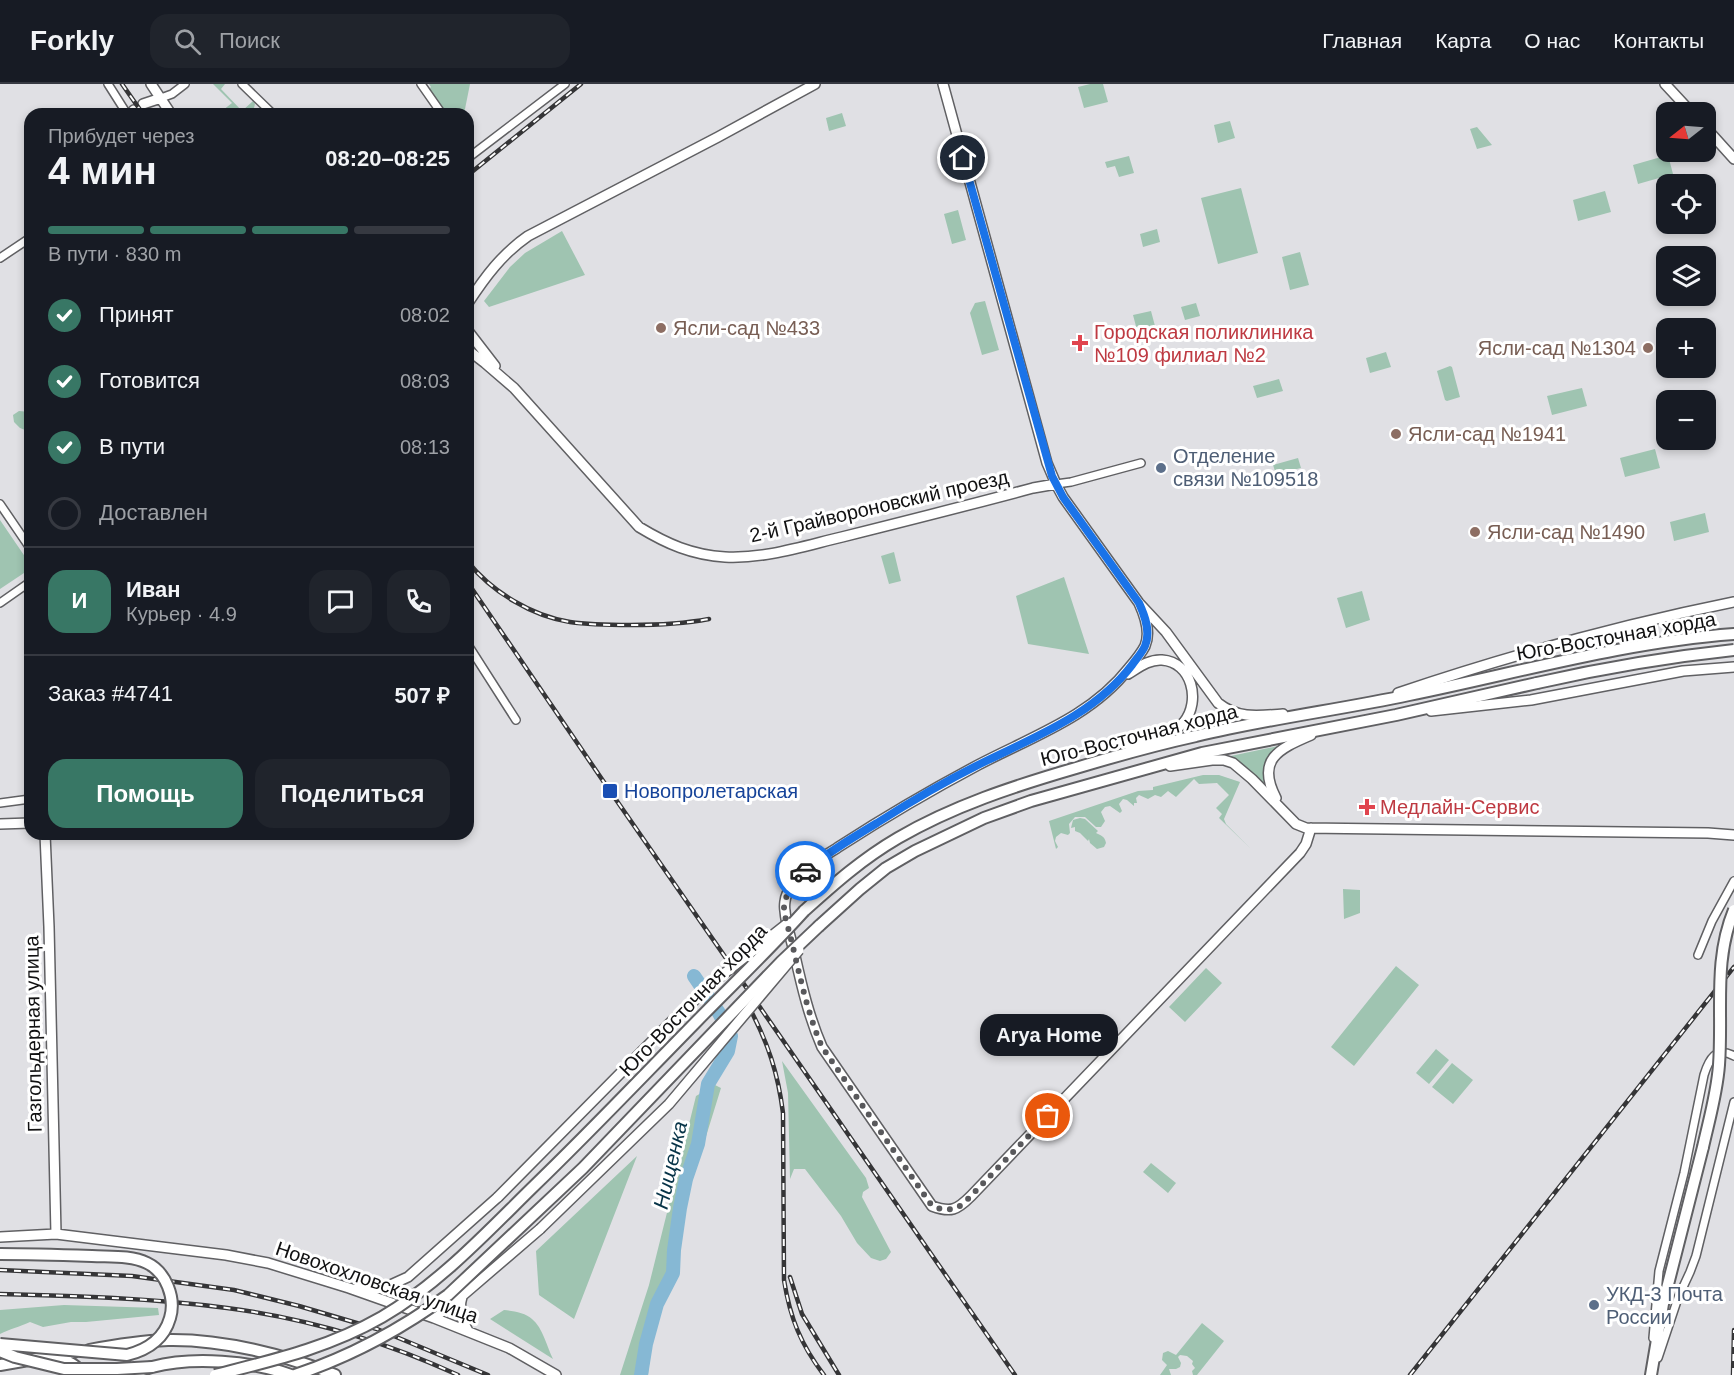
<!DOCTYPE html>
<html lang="ru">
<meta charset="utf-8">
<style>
body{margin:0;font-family:Helvetica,sans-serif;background:#20242c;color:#f1f3f6;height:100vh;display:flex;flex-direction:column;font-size:22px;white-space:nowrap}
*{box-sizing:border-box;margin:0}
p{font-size:20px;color:#9ea1a6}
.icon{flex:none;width:33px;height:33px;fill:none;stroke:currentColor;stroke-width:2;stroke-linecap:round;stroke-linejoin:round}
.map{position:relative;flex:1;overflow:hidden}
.panel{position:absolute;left:24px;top:24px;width:450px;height:732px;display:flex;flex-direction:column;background:#171b24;border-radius:18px;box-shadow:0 3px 9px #0003}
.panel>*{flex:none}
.needle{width:39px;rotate:253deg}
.tools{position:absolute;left:1656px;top:18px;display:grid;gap:12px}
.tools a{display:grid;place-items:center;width:60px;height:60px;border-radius:12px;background:#171b24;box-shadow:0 3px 9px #0003;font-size:30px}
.pin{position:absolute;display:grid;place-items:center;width:51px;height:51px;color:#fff;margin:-26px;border:3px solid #fff;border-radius:50%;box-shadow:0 2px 6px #0007}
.courier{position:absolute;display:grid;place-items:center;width:60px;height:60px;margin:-30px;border:4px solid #1a73e8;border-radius:50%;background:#fff;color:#222;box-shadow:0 2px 8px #0007}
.bubble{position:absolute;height:42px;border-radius:18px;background:#171b24;box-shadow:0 3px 9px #0003;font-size:20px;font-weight:800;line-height:42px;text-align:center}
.head em{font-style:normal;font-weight:800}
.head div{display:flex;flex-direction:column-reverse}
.head{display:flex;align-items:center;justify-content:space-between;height:102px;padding:0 24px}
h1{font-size:39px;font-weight:800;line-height:45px}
.bar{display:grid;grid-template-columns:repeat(4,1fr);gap:9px 6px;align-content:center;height:72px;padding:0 24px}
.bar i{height:8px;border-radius:4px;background:#363941}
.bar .active{background:#387765}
.bar p{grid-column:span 4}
.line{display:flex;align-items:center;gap:15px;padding:0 24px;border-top:2px solid #363941}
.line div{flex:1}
.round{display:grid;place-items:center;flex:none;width:63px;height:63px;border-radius:18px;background:#20242c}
ol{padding:0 24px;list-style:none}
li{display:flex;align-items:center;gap:18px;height:66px}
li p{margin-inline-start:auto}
li .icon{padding:6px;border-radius:50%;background:#387765;color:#fff;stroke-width:4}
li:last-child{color:#9ea1a6}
li i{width:33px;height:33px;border:3px solid #363941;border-radius:50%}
.button{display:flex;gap:12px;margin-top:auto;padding:12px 24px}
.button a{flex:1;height:69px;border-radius:18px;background:#387765;color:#fff;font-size:24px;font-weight:800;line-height:69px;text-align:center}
.button a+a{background:#20242c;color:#f1f3f6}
header{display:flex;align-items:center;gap:36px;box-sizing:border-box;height:84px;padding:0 30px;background:#171b24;border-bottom:2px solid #363941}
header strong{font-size:28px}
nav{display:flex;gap:33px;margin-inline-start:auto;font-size:21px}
.search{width:420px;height:54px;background:#20242c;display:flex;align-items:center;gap:15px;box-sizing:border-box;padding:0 21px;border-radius:18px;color:#9ea1a6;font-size:22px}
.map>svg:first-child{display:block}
.green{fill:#9fc4b1}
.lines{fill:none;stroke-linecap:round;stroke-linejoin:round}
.river{stroke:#86b8d4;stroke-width:14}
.street-casing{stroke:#606063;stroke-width:10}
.secondary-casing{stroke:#606063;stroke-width:12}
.primary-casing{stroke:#606063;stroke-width:14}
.street{stroke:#fff;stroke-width:7}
.secondary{stroke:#fff;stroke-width:9}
.primary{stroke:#fff;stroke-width:10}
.rail-casing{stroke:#353537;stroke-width:4.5}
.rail{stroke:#fff;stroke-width:2;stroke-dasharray:7;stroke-linecap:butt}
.secondary-bridge-casing{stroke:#606063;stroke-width:12;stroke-linecap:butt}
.primary-bridge-casing{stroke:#606063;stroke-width:14;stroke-linecap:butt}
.secondary-bridge{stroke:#fff;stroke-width:9}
.primary-bridge{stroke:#fff;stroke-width:10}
.done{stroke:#59595c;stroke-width:6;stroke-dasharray:0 10.8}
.route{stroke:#1a73e8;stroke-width:8}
.education-dot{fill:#8d6e63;stroke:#fff;stroke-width:2}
.health-dot{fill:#e0444e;stroke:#fff;stroke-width:2}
.service-dot{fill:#5c6f8a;stroke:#fff;stroke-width:2}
.transit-dot{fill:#1a4fb4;stroke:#fff;stroke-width:2}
.labels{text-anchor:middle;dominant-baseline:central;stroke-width:6;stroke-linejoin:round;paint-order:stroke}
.education-label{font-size:20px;fill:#785e54;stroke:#fff;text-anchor:start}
.health-label{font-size:20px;fill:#be3a42;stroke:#fff;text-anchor:start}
.service-label{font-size:20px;fill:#4e5e75;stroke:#fff;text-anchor:start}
.street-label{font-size:20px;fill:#111112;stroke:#fff}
.transit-label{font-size:20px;fill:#164399;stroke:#fff;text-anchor:start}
.water-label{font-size:21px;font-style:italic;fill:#063347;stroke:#fff}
</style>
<header>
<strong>Forkly</strong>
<div class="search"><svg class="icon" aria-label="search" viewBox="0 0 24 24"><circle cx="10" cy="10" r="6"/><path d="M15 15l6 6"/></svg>Поиск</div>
<nav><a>Главная</a><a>Карта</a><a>О нас</a><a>Контакты</a></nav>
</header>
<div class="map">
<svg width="1734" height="1291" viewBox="0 0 1734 1291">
<rect width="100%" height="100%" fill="#e0e0e4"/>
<path class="green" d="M213,0H225L221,5L242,27L253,17L255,20L254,24L249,30H218L232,19Z
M429,0H470L464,30H446L429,5L431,3Z
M1090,0H1103L1108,18L1084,24L1078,3Z
M842,29L846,42L829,47L826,34Z
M1230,37L1235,54L1218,59L1214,41Z
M1477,43L1492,61L1477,65L1470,45Z
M1668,71L1673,90L1638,100L1633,81Z
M1129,72L1134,89L1119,93L1115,82L1107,84L1105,78Z
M1241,104L1258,169L1218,180L1201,114Z
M1605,107L1611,128L1578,137L1573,116Z
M958,126L966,156L952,160L944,130Z
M1157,145L1160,158L1143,163L1140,150Z
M562,147L585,191L489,223L484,217L510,183L525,169Z
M1300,168L1309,201L1290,206L1282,173Z
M985,217L999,266L982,271L970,229L975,219Z
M1196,219L1200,232L1185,236L1181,223Z
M1151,227L1155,242L1137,246L1133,231Z
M1386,268L1391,283L1370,289L1366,274Z
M1450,282L1452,283L1460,313L1447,317L1445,316L1437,287Z
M1279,295L1283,307L1257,314L1253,302Z
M1582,304L1587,322L1552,331L1547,312Z
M19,327L30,328V348L20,344L14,338L13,331Z
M1655,365L1660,384L1625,393L1620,374Z
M1298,374L1301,384L1276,390L1273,381Z
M1705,429L1709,448L1674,457L1670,438Z
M0,436L30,480V485L0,505Z
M894,468L901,497L889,500L881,472Z
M1064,493L1089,570L1028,560L1016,512Z
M1362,507L1370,536L1346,544L1337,514Z
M1278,662C1267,675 1260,688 1266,706L1241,680L1226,673Z
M1203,691H1219L1240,698L1224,735L1226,740L1250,764L1219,734L1222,730L1216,724L1229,711L1217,699L1199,700L1194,695L1176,713L1168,707L1161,713L1155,711L1148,715L1139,711L1136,714L1137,719H1134V722L1127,716L1123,715L1119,720L1122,727L1120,729L1110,722L1105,723L1101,728L1105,737L1101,743H1096L1085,733H1075L1069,740L1070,749L1068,751L1061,749L1056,753L1055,757L1058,763L1056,765L1049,737L1138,707L1153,706V703Z
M1080,734L1085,735L1098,747L1096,749C1100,751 1105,752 1106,759L1104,763L1097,765L1090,759L1089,755L1088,757L1080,749L1075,747V743L1071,744L1073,736Z
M1343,805L1360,806V829L1344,835Z
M1396,882L1419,901L1354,982L1331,963Z
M1206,884L1222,899L1185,938L1169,923Z
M1436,965L1449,976L1429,1000L1416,989Z
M782,977L866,1094L869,1104L863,1108L862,1113L891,1168L886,1175L880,1177L871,1174L857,1159L841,1132L805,1085H794L790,1095L788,1009Z
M1452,979L1473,996L1453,1020L1432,1003Z
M715,1001L721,1004L690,1104L651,1263L648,1291H620L649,1201L696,1012Z
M637,1072L574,1235L539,1211L536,1167Z
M1151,1079L1176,1099L1168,1109L1143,1088Z
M64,1221L158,1224L159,1231L86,1238H71L43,1243L30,1238C19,1243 10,1245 0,1250V1226Z
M504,1226C513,1227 526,1229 532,1235C543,1244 547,1263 553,1275L490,1235Z
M1202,1239L1224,1257L1197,1291H1193L1192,1287L1195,1284L1192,1280L1193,1277L1187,1272L1180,1271L1178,1273L1181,1279L1180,1283L1176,1285H1169L1171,1291H1160L1167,1281L1162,1276L1163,1269L1168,1267L1176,1271Z"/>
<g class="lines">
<path class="river" d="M641,1291L646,1260L657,1220L673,1189L674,1166L680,1124L686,1095L698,1060L708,1000L728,967L731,952L719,929L694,892"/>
<g class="street-casing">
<path id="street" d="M108,0L127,30
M242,0L273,30
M421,0L442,30
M161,14L172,10L185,0
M468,74L565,0
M0,174L30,154
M1056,400L1071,398L1141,379
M0,420L30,464
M0,519L30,498
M468,561L516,636
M0,719L30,715
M1698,871L1712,837L1734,797
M1653,1254L1659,1187L1684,1089L1704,991C1709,975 1716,962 1734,972
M1658,1274L1678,1214L1690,1188L1696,1172L1734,1018"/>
</g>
<g class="secondary-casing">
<path id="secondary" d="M151,0L171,30
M943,0L1047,379L1056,400L1063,413L1111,480L1139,519L1166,548L1218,619C1238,635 1258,632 1283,630
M1665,0L1691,28
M143,20L161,14
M130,30L134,26
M1706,44L1734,75
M468,219C485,193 502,170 528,152L718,53L815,0
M468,247L495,282
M468,266L485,279L514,304L639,443C667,460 692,471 725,473C765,475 804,462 842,453C906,437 970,421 1033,404L1056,400
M1139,519C1145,532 1151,548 1145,562C1141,570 1135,577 1129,584C1091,633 1031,653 978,681C931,706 885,733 840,762C822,774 795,788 787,810C785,814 784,822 785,827C786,842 792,857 795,872C802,903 809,933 822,963L932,1122C951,1129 957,1126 971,1112L1300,769L1306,760L1311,744
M1128,590C1138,584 1149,575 1162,576C1192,578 1201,617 1184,638C1172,652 1147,658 1130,664
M1398,609C1508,572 1620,541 1734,518
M1431,627L1531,616L1683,587L1734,583
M1170,682L1212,676H1224L1233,679L1252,695L1296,740L1306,744L1708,749L1734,751
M1276,714C1256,676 1278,665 1311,651
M0,740L30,739
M45,750L49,843L56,1150
M0,1153L56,1150L226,1171L268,1179L349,1204L434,1234L509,1264L556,1291
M358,1204L376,1205L386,1203L408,1193L498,1113
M462,1213C458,1226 462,1236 468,1247
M434,1234L462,1212L540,1145"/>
</g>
<g class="primary-casing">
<path id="primary" d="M804,827C834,800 862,775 898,754C953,722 1014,702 1076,684C1116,672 1155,661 1196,652C1266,635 1338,626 1409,611C1517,589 1624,558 1734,550
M819,842L860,805L886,784L915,767L984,734L1031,717L1202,669L1396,631L1537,599
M89,1266C115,1261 141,1257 168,1256C222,1255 286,1271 335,1291
M54,1275C69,1276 75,1281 85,1291
M0,1281L74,1268
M130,1291C137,1288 144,1285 152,1283C193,1272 251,1277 291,1291
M1651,1291L1663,1220L1703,1063"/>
</g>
<use href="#street" class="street"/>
<use href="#secondary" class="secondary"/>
<use href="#primary" class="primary"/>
<g class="rail-casing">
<path id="rail" d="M122,0L143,30
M468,91L581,0
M468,478C492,508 532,532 570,538C590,541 611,541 631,541C659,541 682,540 709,535
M468,499L610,707L1015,1291
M749,923C768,959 778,989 783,1029L784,1196C790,1234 801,1261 824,1291
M0,1186L132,1192L234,1206L299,1222L377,1245L488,1291
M790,1193L802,1230L839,1291
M0,1210C76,1212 152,1214 227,1224C306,1234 386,1258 458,1291
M1410,1291L1734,883
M1733,1291L1734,1246"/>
</g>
<use href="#rail" class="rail"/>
<g class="secondary-bridge-casing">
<path id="secondary-bridge" d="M498,1113L672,937L716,896L788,839
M540,1145L669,1020L799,866"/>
</g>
<g class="primary-bridge-casing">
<path id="primary-bridge" d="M1537,599C1603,584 1668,573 1734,566
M1703,1063C1709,1036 1717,1009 1719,981C1723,927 1713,877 1734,826
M0,1170C31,1170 62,1171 92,1172C109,1173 131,1171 147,1179C166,1188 176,1214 170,1234C164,1255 147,1266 127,1271L0,1260
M0,1267L15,1273L64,1285H117L152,1283
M215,1291C274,1276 328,1264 382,1233C439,1200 486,1149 533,1103C589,1049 642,993 696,938C732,901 770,865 804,827
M295,1291C352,1272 400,1246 448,1211L583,1084L781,878L819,842"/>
</g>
<use href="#secondary-bridge" class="secondary-bridge"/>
<use href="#primary-bridge" class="primary-bridge"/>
</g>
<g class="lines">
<path class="done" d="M805,787C794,797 786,808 784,823C784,833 789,845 791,855C800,892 807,928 822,963L932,1122C945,1127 952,1127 963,1120L1048,1032"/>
<path class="route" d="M805,787C827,769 852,754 877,739C910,718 944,698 980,680C1034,653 1094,631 1132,581C1136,575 1142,569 1145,562C1151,548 1145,532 1139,519L1063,413L1052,392L963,74"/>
</g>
<g class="education-dot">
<circle cx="661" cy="244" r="6"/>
<circle cx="1648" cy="264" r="6"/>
<circle cx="1396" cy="350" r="6"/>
<circle cx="1475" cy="448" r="6"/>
</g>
<g class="health-dot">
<path d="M1077 250h6v6h6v6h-6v6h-6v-6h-6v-6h6z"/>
<path d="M1364 714h6v6h6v6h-6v6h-6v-6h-6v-6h6z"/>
</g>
<g class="service-dot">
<circle cx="1161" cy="384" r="6"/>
<circle cx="1594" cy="1221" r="6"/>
</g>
<rect class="transit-dot" x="602" y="699" width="16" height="16" rx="3"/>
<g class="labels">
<g class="education-label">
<text x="673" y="244">Ясли-сад №433</text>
<text x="1636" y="264" text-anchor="end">Ясли-сад №1304</text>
<text x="1408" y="350">Ясли-сад №1941</text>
<text x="1487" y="448">Ясли-сад №1490</text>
</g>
<g class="health-label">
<text x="1094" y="248">Городская поликлиника<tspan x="1094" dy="23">№109 филиал №2</tspan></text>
<text x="1380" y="723">Медлайн-Сервис</text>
</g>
<g class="service-label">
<text x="1173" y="372">Отделение<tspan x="1173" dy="23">связи №109518</tspan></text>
<text x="1606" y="1210">УКД-3 Почта<tspan x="1606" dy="23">России</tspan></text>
</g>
<g class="street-label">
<text transform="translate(879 422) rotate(-13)">2-й Грайвороновский проезд</text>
<text transform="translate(1616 552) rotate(-10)">Юго-Восточная хорда</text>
<text transform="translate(1139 651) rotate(-14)">Юго-Восточная хорда</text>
<text transform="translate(693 916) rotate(-46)">Юго-Восточная хорда</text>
<text transform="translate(33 950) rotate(-91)">Газгольдерная улица</text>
<text transform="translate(377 1198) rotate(19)">Новохохловская улица</text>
</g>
<g class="transit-label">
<text x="624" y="707">Новопролетарская</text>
</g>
<g class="water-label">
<text transform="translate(670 1081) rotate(-77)">Нищенка</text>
</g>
</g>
</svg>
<div class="tools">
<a><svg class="needle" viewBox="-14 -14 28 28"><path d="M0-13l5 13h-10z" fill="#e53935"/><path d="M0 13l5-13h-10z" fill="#9ea1a6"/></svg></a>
<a><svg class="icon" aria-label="locate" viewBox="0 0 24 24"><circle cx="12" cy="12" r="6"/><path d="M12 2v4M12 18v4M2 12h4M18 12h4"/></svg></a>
<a><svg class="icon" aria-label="layers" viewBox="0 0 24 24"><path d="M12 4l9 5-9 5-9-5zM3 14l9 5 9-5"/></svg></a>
<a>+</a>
<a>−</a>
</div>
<div class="pin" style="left:1048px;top:1032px;background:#ea580c"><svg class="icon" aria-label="bag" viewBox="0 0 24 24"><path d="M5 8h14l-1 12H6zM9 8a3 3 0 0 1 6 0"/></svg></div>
<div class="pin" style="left:963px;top:74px;background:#1f2937"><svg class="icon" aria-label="home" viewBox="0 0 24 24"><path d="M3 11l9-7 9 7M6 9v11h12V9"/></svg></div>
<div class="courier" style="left:805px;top:787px"><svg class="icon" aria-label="car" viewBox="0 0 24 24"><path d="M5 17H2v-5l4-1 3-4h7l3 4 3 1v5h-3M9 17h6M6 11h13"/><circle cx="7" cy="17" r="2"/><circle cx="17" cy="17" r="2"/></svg></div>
<div class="bubble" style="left:980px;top:930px;width:138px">Arya Home</div>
<section class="panel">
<div class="head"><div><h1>4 мин</h1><p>Прибудет через</p></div><em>08:20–08:25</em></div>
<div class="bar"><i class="active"></i><i class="active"></i><i class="active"></i><i></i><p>В пути · 830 m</p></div>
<ol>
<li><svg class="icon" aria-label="check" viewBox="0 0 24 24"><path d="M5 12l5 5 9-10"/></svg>Принят<p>08:02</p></li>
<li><svg class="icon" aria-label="check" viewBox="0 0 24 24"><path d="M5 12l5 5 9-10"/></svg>Готовится<p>08:03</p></li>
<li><svg class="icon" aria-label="check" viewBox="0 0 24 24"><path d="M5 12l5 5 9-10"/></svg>В пути<p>08:13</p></li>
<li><i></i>Доставлен</li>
</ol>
<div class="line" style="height:108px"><b class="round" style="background:#387765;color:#fff">И</b><div><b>Иван</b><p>Курьер · 4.9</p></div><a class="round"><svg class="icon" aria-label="chat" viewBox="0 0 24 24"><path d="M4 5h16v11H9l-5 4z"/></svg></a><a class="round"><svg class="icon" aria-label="phone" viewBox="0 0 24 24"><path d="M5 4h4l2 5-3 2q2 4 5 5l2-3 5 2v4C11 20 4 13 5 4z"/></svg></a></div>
<div class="line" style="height:78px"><div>Заказ #4741</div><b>507 ₽</b></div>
<div class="button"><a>Помощь</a><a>Поделиться</a></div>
</section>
</div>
